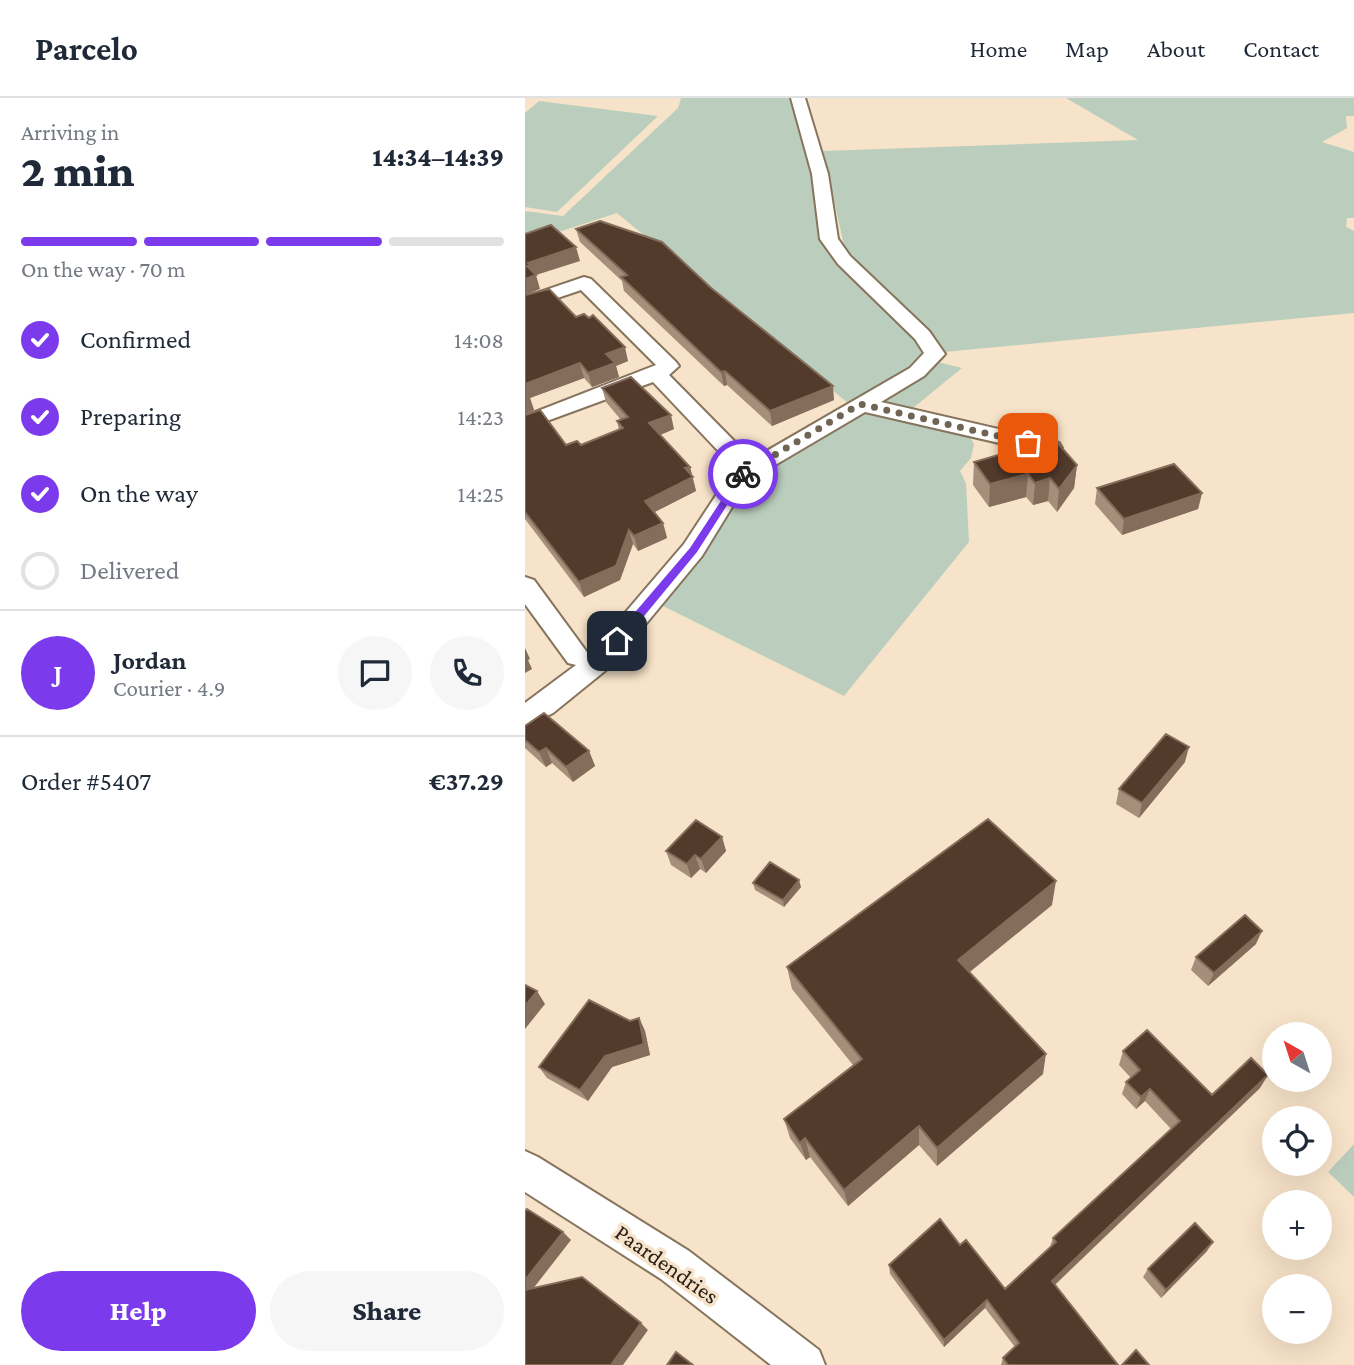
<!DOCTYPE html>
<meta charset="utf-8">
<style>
body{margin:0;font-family:"Crimson Pro",serif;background:#f6f6f7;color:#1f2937;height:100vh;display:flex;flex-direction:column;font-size:26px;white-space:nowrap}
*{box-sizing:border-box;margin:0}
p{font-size:23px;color:#747a83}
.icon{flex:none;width:38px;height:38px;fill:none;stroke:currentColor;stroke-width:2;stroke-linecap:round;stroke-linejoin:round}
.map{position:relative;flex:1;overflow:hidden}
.side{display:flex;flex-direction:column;background:#fff;width:525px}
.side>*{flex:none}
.needle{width:46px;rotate:321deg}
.controls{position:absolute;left:737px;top:924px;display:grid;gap:14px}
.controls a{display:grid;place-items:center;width:70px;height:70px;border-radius:50%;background:#fff;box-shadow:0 7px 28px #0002;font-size:35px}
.pin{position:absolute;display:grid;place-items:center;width:60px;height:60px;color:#fff;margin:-30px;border-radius:14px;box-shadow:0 4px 10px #0006}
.courier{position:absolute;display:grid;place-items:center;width:70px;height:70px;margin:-35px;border:5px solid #7c3aed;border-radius:50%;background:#fff;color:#222;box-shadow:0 2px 9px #0007}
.summary em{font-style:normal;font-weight:800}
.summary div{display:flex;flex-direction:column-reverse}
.summary{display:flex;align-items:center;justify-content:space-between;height:119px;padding:0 21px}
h1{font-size:46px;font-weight:800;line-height:52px}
.bar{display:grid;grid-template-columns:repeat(4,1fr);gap:10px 7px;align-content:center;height:84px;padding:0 21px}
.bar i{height:9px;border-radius:5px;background:#e0e1e3}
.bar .active{background:#7c3aed}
.bar p{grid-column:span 4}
.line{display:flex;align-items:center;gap:18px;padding:0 21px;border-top:2px solid #e0e1e3}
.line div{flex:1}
.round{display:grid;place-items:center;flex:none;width:74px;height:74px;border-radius:37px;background:#f6f6f7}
ol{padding:0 21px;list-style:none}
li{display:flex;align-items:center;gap:21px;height:77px}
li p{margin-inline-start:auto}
li .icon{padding:7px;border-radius:50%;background:#7c3aed;color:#fff;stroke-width:4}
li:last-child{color:#747a83}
li i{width:38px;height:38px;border:4px solid #e0e1e3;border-radius:50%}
.cta{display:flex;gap:14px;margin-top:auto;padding:14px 21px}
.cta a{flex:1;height:80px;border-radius:42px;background:#7c3aed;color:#fff;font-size:28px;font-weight:800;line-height:80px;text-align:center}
.cta a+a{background:#f6f6f7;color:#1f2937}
header{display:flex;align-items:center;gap:42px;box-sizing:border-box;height:98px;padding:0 35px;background:#fff;border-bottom:2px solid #e0e1e3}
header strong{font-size:33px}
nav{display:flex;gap:38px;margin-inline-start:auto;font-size:24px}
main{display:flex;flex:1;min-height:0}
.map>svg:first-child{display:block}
.green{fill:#bbcebd}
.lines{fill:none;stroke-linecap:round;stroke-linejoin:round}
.street-casing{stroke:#86745d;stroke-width:4}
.street{fill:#fff;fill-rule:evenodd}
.wall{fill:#a58f7a}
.shaded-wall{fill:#846d5b}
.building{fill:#533b2c;stroke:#846d5b;stroke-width:2}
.route{fill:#7c3aed}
.done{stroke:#706555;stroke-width:7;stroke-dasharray:0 12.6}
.labels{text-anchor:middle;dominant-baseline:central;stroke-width:7;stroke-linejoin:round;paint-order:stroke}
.near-street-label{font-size:23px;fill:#282117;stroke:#f7e3c9}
</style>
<header>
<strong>Parcelo</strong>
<nav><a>Home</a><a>Map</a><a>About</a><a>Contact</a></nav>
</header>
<main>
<section class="side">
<div class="summary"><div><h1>2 min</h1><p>Arriving in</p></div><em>14:34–14:39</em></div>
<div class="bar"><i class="active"></i><i class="active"></i><i class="active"></i><i></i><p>On the way · 70 m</p></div>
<ol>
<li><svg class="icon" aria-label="check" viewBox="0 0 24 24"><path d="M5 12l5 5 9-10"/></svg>Confirmed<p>14:08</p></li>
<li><svg class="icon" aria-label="check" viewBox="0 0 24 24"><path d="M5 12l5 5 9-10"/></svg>Preparing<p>14:23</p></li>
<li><svg class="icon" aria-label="check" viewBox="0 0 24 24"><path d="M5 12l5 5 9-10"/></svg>On the way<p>14:25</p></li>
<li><i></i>Delivered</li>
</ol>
<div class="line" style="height:126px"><b class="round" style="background:#7c3aed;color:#fff">J</b><div><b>Jordan</b><p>Courier · 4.9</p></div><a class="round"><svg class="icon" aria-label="chat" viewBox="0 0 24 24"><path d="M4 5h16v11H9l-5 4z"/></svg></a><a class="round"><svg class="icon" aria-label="phone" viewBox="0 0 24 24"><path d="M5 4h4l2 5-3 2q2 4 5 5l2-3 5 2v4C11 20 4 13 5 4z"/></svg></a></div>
<div class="line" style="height:91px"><div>Order #5407</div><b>€37.29</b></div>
<div class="cta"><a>Help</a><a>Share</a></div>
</section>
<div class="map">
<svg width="829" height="1267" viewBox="0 0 829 1267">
<rect width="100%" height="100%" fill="#f7e3c9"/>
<path class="green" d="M156,0H268L284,56L299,143L395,241L401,256L394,265L323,305L92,115L0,145V113L38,118L153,10Z
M541,0H829V18H821L822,30L797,44L829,54V120H822L821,129L829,133V215L419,254L414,245L320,152L298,53L613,42Z
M14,3L133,18L32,114L0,109V15Z
M413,264L437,270L388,310L420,318L421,323L441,333L449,346L446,360L435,373L441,385L444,444L319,598L138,508L221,386Z
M829,1046V1099L803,1074Z"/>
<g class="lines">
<g class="street-casing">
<path id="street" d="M266,0H280L303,76L313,141L325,158L404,233L420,256L399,278L356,304L526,343L534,345L537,350L534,355L526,357L340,314L223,383L177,458L86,568L28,615L0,629V605L51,567L43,565L0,506V479L9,482L64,557L159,446L207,373L385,270L399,255L390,241L313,166L295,141L287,76Z
M59,179L66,181L151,264L154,268L144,277L214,348L217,353L214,358H198L128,284L0,331V318L131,267L56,192L0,211V199Z
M0,1053L13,1059L164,1153L294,1252L300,1267H246L136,1181L0,1094Z"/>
</g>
<use href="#street" class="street"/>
</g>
<path class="wall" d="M51,131L309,302L247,328L202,287L199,288L99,193L97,183L55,144Z
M0,197L51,219L103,263L91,268L94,279L67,289L59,280L5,300L9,312L0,316Z
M77,290L149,331L135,337L165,369L171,393L129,414L138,425L142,440L113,453L108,446L95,482L59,499L0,421V317L41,347H56L94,332L92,323L96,322L81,304Z
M449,364L552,367L549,390L532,414L523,403L508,407L501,399L464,409L448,387Z
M572,390L677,395L673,411L597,437L570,406Z
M0,628L64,653L70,668L48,684L27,665L21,669L0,650Z
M660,664L614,720L591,706L594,691Z
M197,739L201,753L181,775L175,771L166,780L146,767L141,753Z
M228,785L276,789L259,809L230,792Z
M527,807L445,874L518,976L412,1068L394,1047L323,1108L285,1059L281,1062L265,1040L259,1021L328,967L267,891L262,869Z
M731,846L683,888L666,872L671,859Z
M114,920L120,933L125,957L87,969L63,1003L22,980L14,969L105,923Z
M598,953L687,997L735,990L530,1187L593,1267H476L478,1260L490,1249L460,1210L419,1249L365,1176L364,1167L435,1147L480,1191L525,1149L528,1140L646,1031L620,1003L611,1011L597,996L601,984L606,980L594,967Z
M682,1153L636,1200L618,1179L623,1171Z"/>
<path class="shaded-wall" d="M51,149L55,163L11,177L15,191L0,197V181L3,165Z
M100,249L103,263L91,268L94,279L67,289L63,275L81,256Z
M55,265L59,280L5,300L9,312L0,316V286Z
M200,273L202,287L199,288L196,274Z
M308,288L309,302L247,328L245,313Z
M146,317L149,331L128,340L124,325Z
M552,367L549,390L532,414L534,391Z
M165,369L171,393L124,417L120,403L160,370Z
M503,376L501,399L464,409L465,386Z
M525,380L523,403L508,407L510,385Z
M677,395L673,411L597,437L599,421Z
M138,425L142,440L113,453L109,438Z
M104,432L108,446L95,482L59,499L54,484Z
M0,550L5,561L3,562L7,571L0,575Z
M664,649L660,664L614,720L617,705Z
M21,650L27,665L21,669L14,654Z
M64,653L70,668L48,684L41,669Z
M197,739L201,753L181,775L176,761Z
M170,757L175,771L166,780L162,766Z
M274,782L276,789L259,809L258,802Z
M531,783L527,807L432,884L433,862Z
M737,833L731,846L683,888L689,875Z
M12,893L20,906L0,931V908Z
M114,920L120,933L125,957L87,969L63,1003L55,992L80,958Z
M521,956L518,976L412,1068V1050Z
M743,977L735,990L524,1192L527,1183Z
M625,991L620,1003L611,1011L616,999Z
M394,1028V1047L323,1108L319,1092Z
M280,1040L285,1059L281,1062L275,1045Z
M38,1134L46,1142L0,1201V1182Z
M688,1144L682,1153L636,1200L641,1192Z
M462,1202L460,1210L419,1249V1242Z
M116,1225L123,1232L98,1267H86Z"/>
<path class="building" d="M75,123L137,144L185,189L308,288L245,313L200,273L196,274L96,179L102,177L51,131Z
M26,127L51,149L3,165L5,167L2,168L11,177L0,181V136Z
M24,191L51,219L59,216L64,220L68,217L100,249L81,256L90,265L63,275L55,265L0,286V197Z
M106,279L146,317L124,325L165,369L160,370L168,379L120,403L138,425L109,438L104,432L91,468L54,484L0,414V317L15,312L41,347L52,343L56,347L98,330L92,323L103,319L77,290Z
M529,341L552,367L534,391L525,380L510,385L503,376L465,386L449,364Z
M649,366L677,395L599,421L572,390Z
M19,615L64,653L41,669L21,650L14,654L0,642V628Z
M641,636L664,649L617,705L594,691Z
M463,721L531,783L433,862L521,956L412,1050L394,1028L319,1092L280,1040L275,1045L259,1021L337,961L262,869Z
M171,722L197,739L176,761L170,757L162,766L141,753Z
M245,764L274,782L258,802L228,785Z
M720,817L737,833L689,875L671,859Z
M0,887L12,893L0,908Z
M64,902L105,923L114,920L119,946L80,958L55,992L14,969Z
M622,932L687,997L726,960L743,977L527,1183L593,1267H483L478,1260L494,1245L462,1202L419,1242L364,1167L415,1121L435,1147L441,1142L480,1191L531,1144L528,1140L655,1023L625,991L616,999L601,984L615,972L598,953Z
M2,1111L38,1134L0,1182V1113Z
M670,1125L688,1144L641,1192L623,1171Z
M57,1179L116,1225L86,1267H0V1192Z
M611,1252L624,1267H597Z
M151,1254L168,1267H142Z"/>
<path class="route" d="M218,373L222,376L172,454L96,546H88V540L165,450L215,374Z"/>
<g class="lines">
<path class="done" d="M218,376L335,306L503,345"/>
</g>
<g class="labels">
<g class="near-street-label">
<text transform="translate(142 1166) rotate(35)">Paardendries</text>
</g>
</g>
</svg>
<div class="controls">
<a><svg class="needle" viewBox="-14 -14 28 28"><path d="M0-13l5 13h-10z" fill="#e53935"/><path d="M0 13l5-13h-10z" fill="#747a83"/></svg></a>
<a><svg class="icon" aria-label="locate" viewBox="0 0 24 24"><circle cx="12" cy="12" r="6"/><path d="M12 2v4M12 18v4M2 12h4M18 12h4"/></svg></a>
<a>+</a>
<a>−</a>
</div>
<div class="pin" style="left:503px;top:345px;background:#ea580c"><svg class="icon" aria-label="bag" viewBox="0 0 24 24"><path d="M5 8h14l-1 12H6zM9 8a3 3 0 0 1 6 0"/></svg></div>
<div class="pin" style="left:92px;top:543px;background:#1f2937"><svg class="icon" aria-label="home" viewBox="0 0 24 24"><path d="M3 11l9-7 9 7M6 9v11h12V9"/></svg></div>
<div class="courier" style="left:218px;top:376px"><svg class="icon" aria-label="bike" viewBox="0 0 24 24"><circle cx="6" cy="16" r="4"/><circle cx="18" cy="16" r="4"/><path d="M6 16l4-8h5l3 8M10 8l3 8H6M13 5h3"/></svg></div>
</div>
</main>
